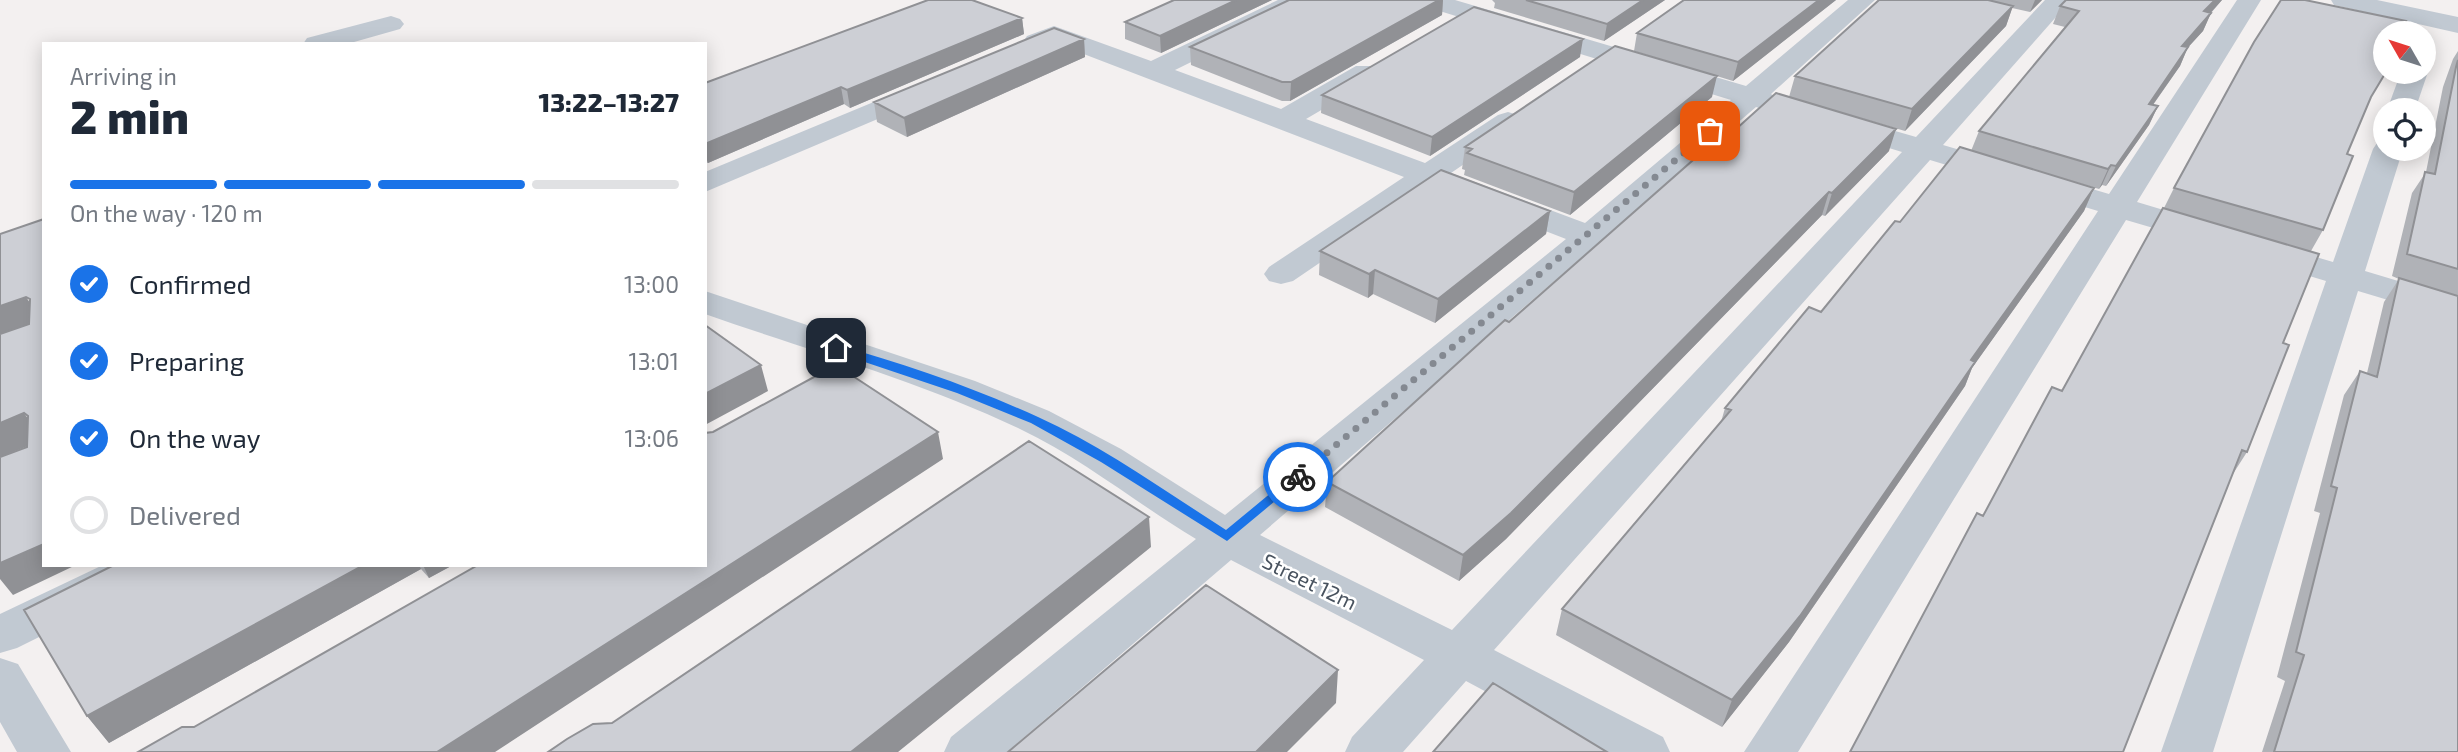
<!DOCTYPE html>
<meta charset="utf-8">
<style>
body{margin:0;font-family:"Exo 2",sans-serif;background:#f6f6f7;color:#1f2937;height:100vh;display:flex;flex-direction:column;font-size:26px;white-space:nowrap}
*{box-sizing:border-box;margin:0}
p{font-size:23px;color:#747a83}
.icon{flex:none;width:38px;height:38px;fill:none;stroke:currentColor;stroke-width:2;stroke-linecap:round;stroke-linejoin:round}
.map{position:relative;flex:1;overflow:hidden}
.sheet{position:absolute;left:42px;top:42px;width:665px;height:525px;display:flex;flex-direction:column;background:#fff;border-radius:0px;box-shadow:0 4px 18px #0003}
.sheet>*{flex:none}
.needle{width:46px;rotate:309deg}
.fabs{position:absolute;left:2373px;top:21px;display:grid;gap:14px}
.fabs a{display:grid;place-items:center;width:63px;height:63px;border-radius:50%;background:#fff;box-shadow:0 4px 18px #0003;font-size:35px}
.pin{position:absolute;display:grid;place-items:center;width:60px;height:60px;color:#fff;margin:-30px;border-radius:14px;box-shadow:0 4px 10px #0006}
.courier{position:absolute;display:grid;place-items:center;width:70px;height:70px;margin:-35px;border:5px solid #1a73e8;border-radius:50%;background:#fff;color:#222;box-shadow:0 2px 9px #0007}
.overview em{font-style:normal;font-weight:800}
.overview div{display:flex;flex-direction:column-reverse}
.overview{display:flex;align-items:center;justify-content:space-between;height:119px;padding:0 28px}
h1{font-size:46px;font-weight:800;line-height:52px}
.bar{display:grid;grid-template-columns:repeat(4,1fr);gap:10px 7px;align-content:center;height:84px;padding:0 28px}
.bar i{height:9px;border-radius:5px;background:#e0e1e3}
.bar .selected{background:#1a73e8}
.bar p{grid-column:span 4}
ol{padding:0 28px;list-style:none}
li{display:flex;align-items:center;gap:21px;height:77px}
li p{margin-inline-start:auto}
li .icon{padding:7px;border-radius:50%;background:#1a73e8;color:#fff;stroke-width:4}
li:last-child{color:#747a83}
li i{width:38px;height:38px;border:4px solid #e0e1e3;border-radius:50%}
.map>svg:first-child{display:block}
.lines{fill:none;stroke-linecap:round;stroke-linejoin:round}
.minor{fill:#c1c9d2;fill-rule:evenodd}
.wall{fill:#b0b2b7}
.shaded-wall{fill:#909195}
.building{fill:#cdcfd5;stroke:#909195;stroke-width:2}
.route{fill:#1a73e8}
.done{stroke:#848991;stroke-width:7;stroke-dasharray:0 12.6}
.labels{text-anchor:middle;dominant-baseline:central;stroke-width:5;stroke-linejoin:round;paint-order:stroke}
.street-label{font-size:21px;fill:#48525e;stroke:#fff}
</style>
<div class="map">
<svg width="2458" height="752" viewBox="0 0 2458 752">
<rect width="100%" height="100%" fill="#f3f0f0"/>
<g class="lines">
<path class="minor" d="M1278,0H1310L1307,5L1175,70L1281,109L1356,66H1376L1380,72L1376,78L1306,119L1425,163L1498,115L1508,112L1518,115L1523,121L1518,127L1451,173L1585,223L1731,100L1420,5L1417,0H1455L1746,86L1848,0H1875L1771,94L1782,102L1778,108L1768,111L1756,107L1260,535L1452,630L1902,152L1833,131L1828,125L1833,119L1843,116L1916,137L2045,0H2071L1943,145L2109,194L2237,0H2261L2137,202L2220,227L2225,234L2220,241L2208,244L2126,220L1798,752H1744L2098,211L1930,160L1494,650L1663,737L1670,752H1598L1466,681L1403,752H1345L1352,737L1424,660L1231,560L1007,752H944L951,737L1196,539C1136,503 1083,459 1020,429C920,381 810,351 705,314V291L975,381L1049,411L1121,449L1225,515L1566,239L1431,187L1293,281L1281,284L1269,281L1264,274L1269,267L1404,177L1055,43L1036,50L1027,48L1023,42L1027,36L1054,26L1151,61Z
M2331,0H2377L2458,17V33L2334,5Z
M391,16L400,19L404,24L400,29L347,44H303L307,38Z
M2424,66L2428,72L2415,110H2387L2401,72H2424Z
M922,82L932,84L936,90L932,96L705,192V172Z
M2385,141V149H2403L2365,271L2458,299V321L2358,291L2213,752H2161L2326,281L2253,259L2248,252L2253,245L2265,242L2333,262L2373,149L2377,143Z
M103,565H167L160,577L17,648L0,653V614Z
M0,658L18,664L71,752H17L0,722Z"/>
</g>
<path class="wall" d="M1174,0H1272L1161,53L1125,39V22Z
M1289,0H1443L1442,15L1290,101H1282L1191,65L1190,47Z
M1492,0H1665L1604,41L1494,8L1495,3Z
M1684,0H1836L1733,81L1634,51L1637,33Z
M1879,0H2042L2030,12L2012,8L2006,26L1905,131L1789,97L1795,76Z
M2066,0H2222L2211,13L2203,31L2188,47L2180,66L2153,105L2158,106L2149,125L2106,186L2102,185L2099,189L1971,151L1979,131L2065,27L2053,24L2060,6Z
M1022,18L1024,34L850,108L844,104L708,163L705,162V83Z
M2385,33L2370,99L2347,154L2323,230L2311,251L2283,343L2247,452L2231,477L1983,516L2062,391L2164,208L2174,188Z
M1084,39L1085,57L907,137L877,122L874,102Z
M2458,51V752H2262L2285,681L2277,677L2320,513L2314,511L2344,395L2360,371L2367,373L2384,302L2399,279L2392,276L2412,193L2426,172L2443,87L2453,59Z
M1580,57L1430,156L1321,113L1322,95Z
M1712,97L1570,215L1464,175L1465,170L1462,169L1465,147Z
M1889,151L1825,216L1822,215L1506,539L1459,581L1325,507L1327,482L1509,322L1706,156Z
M2094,188L2084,211L1972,368L1965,386L1789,642L1722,727L1556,635L1562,609L1721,422L1725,408L1821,312Z
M1550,211L1546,234L1435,323L1373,294L1368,298L1319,275L1320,251Z
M114,565H453L429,578L421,569L109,743L87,716Z"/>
<path class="shaded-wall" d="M1236,0H1272L1161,53L1160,36Z
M1439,0H1443L1442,15L1290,101L1291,82Z
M1643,0H1665L1604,41L1607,24Z
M1819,0H1836L1733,81L1738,62Z
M2035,0H2042L2030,12Z
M2215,0H2222L2196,29L2204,11Z
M2013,6L2006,26L1905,131L1912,109Z
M2211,13L2203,31L2173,64L2182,46Z
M1022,18L1024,34L850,108L847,90Z
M1084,39L1085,57L907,137L904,118Z
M1583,39L1580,57L1430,156L1432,137Z
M2188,47L2180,66L2140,123L2149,104Z
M1717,76L1712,97L1570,215L1574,192Z
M841,87L844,104L708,163L705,155V144Z
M2158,106L2149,125L2106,186L2116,166Z
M1896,129L1889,151L1825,216L1832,193Z
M2111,165L2102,185L2099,189L2108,169Z
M2094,188L2084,211L1972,368L1965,386L1789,642L1722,727L1732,700L1971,360Z
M1829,192L1822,215L1506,539L1459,581L1463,555Z
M1550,211L1546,234L1435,323L1438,299Z
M1375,270L1373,294L1368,298L1369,274Z
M26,297L43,322L0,337V306Z
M761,365L768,391L705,425V394Z
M24,413L43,440L0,457V423Z
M938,432L943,459L495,752H437Z
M1149,517L1151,547L898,752H851Z
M44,544V565H76L13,595L0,579V563Z
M364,565H419L421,569L109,743L87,716Z
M423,565H453L429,578Z
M1338,670L1336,703L1287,752H1256Z"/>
<path class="building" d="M928,0H972L1022,18L847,90L841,87L705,144V83Z
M1174,0H1236L1160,36L1125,22Z
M1289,0H1439L1291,82H1282L1190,47Z
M1526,0H1643L1607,24Z
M1684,0H1819L1738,62L1637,33Z
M1879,0H1988L2013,6L1912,109L1795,76Z
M2066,0H2215L2204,11L2211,13L2182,46L2188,47L2149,104L2158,106L2116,166L2111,165L2108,169L1979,131L2079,11L2060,6Z
M2281,0H2305L2406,21L2399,33H2385L2386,72L2371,97L2347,154L2353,156L2323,230L2174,188L2254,42Z
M1474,7L1583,39L1432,137L1322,95Z
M1054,28L1084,39L904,118L874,102Z
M1615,46L1717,76L1574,192L1467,153L1472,149L1465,147Z
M2458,60V269L2407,254L2425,172L2435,174L2456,67Z
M1776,93L1896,129L1832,193L1829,192L1511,513L1463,555L1327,482L1505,320L1509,322L1700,154L1706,156Z
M1960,147L2094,188L1971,360L1975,362L1800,616L1732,700L1562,609L1731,410L1725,408L1809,307L1821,312L1895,221L1900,222Z
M1441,170L1550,211L1438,299L1375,270L1369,274L1320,251Z
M2163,208L2319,254L2283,343L2289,345L2247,452L2242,450L2123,752H1850L1977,513L1983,516L2052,387L2062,391Z
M44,219V544L0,563V457L27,447L28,416L24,413L0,423V334L29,324L30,299L26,297L0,306V234Z
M2399,278L2458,296V752H2274L2304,655L2296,652L2337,488L2331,486L2360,371L2377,377Z
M705,325L761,365L705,394Z
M836,365L938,432L437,752H138L182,727H194L478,565H705V433L713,432Z
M1029,441L1149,517L851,752H548L567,739L593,724L612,723Z
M114,565H364L87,716L24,610Z
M1206,585L1338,670L1256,752H1008Z
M1493,683L1607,752H1433Z"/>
<path class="route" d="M836,345C904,363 974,388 1038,417C1104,447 1165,491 1226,530L1294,474L1304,477L1227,541L1101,462L1031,423L957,393L832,351V346Z"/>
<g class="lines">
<path class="done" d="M1298,477L1710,131"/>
</g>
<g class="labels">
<g class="street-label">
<text transform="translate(1310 581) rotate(26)">Street 12m</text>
</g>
</g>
</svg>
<div class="fabs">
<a><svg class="needle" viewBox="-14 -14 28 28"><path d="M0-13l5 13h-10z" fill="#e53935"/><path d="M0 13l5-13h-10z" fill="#747a83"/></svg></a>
<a><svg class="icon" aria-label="locate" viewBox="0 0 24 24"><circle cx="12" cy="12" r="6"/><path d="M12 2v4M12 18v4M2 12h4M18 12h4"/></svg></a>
</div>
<div class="pin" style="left:1710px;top:131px;background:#ea580c"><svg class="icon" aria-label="bag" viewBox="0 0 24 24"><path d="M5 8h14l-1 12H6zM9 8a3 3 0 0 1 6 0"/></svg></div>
<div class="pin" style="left:836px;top:348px;background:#1f2937"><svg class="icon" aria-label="home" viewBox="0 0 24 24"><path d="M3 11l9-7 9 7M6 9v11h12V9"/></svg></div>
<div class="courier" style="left:1298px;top:477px"><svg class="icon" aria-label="bike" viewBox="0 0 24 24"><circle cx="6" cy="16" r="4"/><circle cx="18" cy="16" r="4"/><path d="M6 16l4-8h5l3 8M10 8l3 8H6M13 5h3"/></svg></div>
<section class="sheet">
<div class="overview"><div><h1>2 min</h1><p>Arriving in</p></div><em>13:22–13:27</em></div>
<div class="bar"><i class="selected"></i><i class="selected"></i><i class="selected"></i><i></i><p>On the way · 120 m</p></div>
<ol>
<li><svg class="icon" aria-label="check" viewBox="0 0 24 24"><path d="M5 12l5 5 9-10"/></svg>Confirmed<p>13:00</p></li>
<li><svg class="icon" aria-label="check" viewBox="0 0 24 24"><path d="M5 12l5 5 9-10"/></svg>Preparing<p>13:01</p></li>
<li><svg class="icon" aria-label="check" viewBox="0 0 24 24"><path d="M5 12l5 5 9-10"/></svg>On the way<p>13:06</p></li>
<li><i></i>Delivered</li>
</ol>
</section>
</div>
